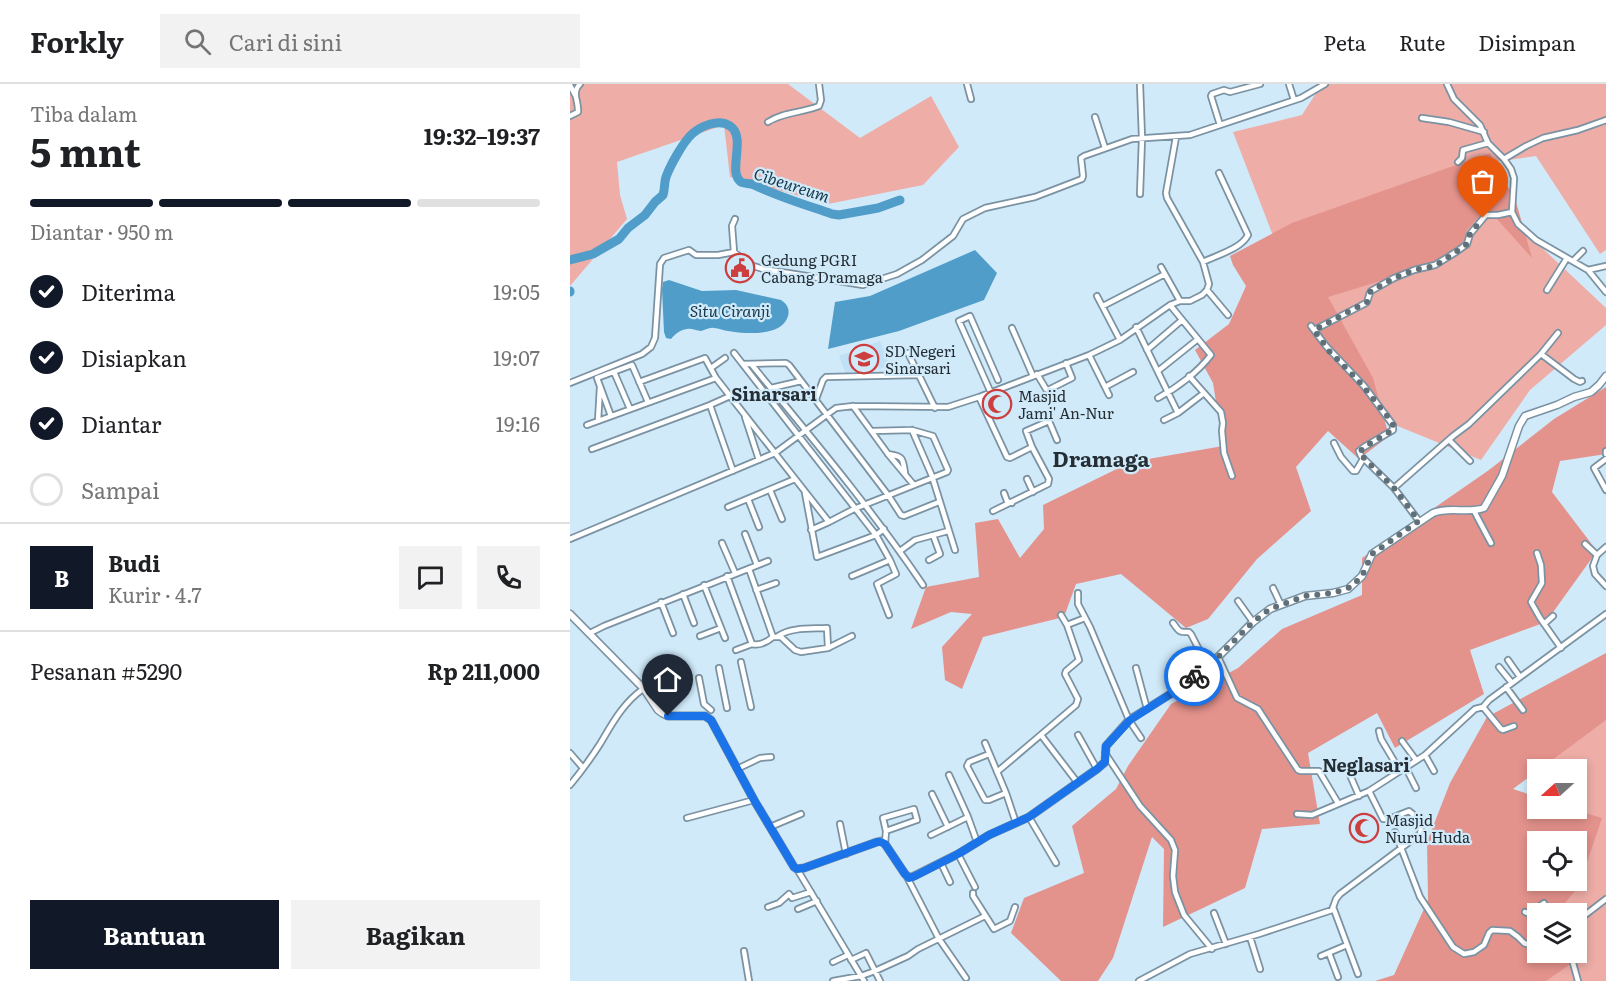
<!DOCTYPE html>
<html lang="id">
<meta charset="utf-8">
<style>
body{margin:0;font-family:Literata,serif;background:#f2f2f2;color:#202124;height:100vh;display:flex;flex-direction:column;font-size:22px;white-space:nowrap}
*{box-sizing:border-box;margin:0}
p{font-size:20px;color:#757577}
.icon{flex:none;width:33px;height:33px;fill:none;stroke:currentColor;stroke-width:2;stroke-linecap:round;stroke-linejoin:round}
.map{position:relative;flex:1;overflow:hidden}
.sheet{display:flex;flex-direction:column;background:#fff;width:570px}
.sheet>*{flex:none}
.needle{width:39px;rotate:249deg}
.controls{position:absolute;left:957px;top:675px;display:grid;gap:12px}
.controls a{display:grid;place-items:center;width:60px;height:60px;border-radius:0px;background:#fff;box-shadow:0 3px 9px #0003;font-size:30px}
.pin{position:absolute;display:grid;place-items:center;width:51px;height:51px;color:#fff;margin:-62px -26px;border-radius:50% 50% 50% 0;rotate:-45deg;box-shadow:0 0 6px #0007}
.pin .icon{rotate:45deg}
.courier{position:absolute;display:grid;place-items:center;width:60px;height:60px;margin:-30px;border:4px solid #1a73e8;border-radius:50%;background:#fff;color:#222;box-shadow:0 2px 8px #0007}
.headline em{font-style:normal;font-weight:700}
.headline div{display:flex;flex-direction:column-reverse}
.headline{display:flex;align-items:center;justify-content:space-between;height:102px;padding:0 30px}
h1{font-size:39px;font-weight:700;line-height:45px}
.bar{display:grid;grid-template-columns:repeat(4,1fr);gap:9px 6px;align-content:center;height:72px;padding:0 30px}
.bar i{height:8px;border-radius:4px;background:#e0e0e0}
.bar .current{background:#111827}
.bar p{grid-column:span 4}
.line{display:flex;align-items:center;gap:15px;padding:0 30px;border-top:2px solid #e0e0e0}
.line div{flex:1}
.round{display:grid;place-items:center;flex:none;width:63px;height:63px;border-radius:0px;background:#f2f2f2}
ol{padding:0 30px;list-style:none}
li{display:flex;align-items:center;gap:18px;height:66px}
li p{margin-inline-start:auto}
li .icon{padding:6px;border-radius:50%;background:#111827;color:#fff;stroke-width:4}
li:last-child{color:#757577}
li i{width:33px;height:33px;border:3px solid #e0e0e0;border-radius:50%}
.cta{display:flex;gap:12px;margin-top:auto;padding:12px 30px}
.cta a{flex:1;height:69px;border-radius:0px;background:#111827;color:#fff;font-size:24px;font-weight:700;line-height:69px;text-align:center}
.cta a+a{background:#f2f2f2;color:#202124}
header{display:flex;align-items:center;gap:36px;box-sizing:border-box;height:84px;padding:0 30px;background:#fff;border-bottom:2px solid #e0e0e0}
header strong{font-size:28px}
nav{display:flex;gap:33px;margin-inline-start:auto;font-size:21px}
.search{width:420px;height:54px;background:#f2f2f2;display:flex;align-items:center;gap:15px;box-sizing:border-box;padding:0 21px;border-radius:0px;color:#757577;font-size:22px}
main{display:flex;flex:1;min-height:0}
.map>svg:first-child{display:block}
.built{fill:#bfe0f5}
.green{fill:#eeada7;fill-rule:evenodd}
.forest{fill:#e4928c;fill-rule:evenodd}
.water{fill:#519dc9}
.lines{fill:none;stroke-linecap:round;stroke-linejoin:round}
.river{stroke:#519dc9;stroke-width:9}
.minor-casing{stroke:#7b92a2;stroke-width:8}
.tertiary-casing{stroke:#7b92a2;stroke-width:9}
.minor{stroke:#fff;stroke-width:4.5}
.tertiary{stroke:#fff;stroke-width:6}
.done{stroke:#607079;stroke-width:6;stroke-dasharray:0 10.8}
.route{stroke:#1a73e8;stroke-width:8}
.labels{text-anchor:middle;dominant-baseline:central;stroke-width:4.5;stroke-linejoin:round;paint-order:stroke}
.poi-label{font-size:15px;fill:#242e34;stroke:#d0eafa;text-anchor:start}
.water-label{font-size:16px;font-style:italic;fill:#16384b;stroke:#d0eafa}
.quarter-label{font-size:18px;font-weight:bold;fill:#242e34;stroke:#d0eafa}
.district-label{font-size:21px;font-weight:bold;fill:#242e34;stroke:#d0eafa}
</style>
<header>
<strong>Forkly</strong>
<div class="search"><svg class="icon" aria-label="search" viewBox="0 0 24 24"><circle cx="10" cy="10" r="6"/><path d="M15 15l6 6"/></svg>Cari di sini</div>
<nav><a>Peta</a><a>Rute</a><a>Disimpan</a></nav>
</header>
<main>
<section class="sheet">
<div class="headline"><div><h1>5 mnt</h1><p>Tiba dalam</p></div><em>19:32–19:37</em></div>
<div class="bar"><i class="current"></i><i class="current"></i><i class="current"></i><i></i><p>Diantar · 950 m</p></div>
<ol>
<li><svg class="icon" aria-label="check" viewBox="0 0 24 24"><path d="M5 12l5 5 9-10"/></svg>Diterima<p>19:05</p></li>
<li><svg class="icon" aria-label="check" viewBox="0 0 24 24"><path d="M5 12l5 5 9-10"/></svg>Disiapkan<p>19:07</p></li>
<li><svg class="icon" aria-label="check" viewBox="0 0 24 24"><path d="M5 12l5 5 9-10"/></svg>Diantar<p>19:16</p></li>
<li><i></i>Sampai</li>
</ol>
<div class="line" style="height:108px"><b class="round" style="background:#111827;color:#fff">B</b><div><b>Budi</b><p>Kurir · 4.7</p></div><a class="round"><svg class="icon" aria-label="chat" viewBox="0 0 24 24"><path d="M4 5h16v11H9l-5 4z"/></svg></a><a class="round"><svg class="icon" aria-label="phone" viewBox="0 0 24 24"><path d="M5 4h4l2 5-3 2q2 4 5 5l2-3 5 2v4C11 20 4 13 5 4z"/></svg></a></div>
<div class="line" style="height:78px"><div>Pesanan #5290</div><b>Rp 211,000</b></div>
<div class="cta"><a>Bantuan</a><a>Bagikan</a></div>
</section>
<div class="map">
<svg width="1036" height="897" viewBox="0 0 1036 897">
<rect width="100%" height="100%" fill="#d0eafa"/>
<path class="built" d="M310,257L319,281L309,285L307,279L276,290L269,272Z"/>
<path class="green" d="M0,0H218L290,54L361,12L389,63L353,101L258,120L160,93L154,41L47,78L50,111L57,135L0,202Z
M752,0H1036V166L1030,170L966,72L910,80L709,167L663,48L732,31Z
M920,110L953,146L1036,224V241L960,306L911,376L825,341L774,301L717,221Z
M1036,603V897H901L978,797L1006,796V758L947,750L967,688L968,724H1006V686L968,685ZM968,830H1006V868H968Z"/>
<path class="forest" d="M920,69L946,118L962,174L917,124L896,147L900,164L840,188L758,213L803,294L819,352L789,375L758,347L726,383L741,427L687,475L638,535L616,544L551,490L506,500L494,533L413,553L392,605L375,596L372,563L402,530L381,528L341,545L356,503L409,493L405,439L428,435L450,474L474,445L473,421L561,378L653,362L643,299L625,266L659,240L676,202L663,181L660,172L722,139Z
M1036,303V370L990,377L982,408L1027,467L976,538L900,566L914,610L825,664L807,629L738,669L750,740L692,745L675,804L593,843L594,765L582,753L543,874L528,897H491L441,849L454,814L514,789L502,742L546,705L558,682L601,620L668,584L712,545L792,511V474L919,386L984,335Z
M1036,569V636L943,705L967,713L968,724L1002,725L1032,734L1009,802L987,829L968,830V868H1006L1007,863L1018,868L976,897H805L824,891L858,816L857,758L880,699L917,633ZM968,758H1006V796H968Z"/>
<path class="water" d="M405,166L427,189L414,216L329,247L258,265L265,218L300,212Z
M99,196L132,207L166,206L211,216C217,220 220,225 218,232C212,253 175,250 158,247C154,247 149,244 144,244C139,243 136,246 131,247C126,247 122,244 117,245C110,246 105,250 101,255L96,254L94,248L92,205L93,198Z"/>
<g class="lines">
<path class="river" d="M0,176L23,170L49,155L58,144L75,131L85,118L93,111C95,105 94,99 96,93C100,82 113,58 122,50C131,42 149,34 160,42C177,53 157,88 171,98C174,100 181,99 184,101C209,113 236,121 262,130L269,131L308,124L330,116
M0,207V208"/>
<g class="minor-casing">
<path id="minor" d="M397,0L401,15
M719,0L724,16
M877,0L884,15L910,41L918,59L934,75L941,85L944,94L942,128L948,140L966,156L1018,186L1036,208
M0,1L5,11
M0,32L8,28C9,17 1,9 10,0
M525,33L535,64
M852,34L879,38L914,48
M198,38C213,28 232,29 249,22L251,16L249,0
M650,41L641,12L642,10L654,6L660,8L690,0
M934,75L956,62L973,54L1008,46L1036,36
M888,78L892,74L893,66L918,59
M570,110L572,54L570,0
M164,168L162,142L165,135
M1003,177L1013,167
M633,178C647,171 671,165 678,151L649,89
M591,183L610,217
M1018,186L1036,182
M637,206L658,231
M977,206L997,174
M527,212L550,256
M533,222L595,190
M741,242L756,262L794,302L823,341V346L794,363L789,367
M566,243L608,329
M442,244L463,292
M744,246L796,219C799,216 798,211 801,207L824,194L844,186L865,181L886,168L897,160L900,150L916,131H928L942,128
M577,266L612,236
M164,269L306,451L320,476L326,490L307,500L319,531
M338,269L365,324
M971,270L988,249
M519,271L539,311
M173,280L216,279L219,281L318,411L331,431L334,432L369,418
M182,281C241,353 301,424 353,501
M141,284L155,274
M588,287L628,255
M44,288L60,325
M467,290L476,305L478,306L502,294L496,279
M619,292L651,328L653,339L652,347L654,369L662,392
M69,298L135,274L146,294L160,312L259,438
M0,299L72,270L81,263L85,254L90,180L94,174L119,166L126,171H148L164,168L180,181L193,185L293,201L327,190L352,176L383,152L393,135L415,124L465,113L512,95L513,92L511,74L514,72L562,55L620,51L731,14L755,0
M30,303L28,337L146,294
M535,303L563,288
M201,304L231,297
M421,309L389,237L400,232L428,296
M160,312L140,321L163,387
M409,313L437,373L440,374L462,363L456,347L479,337L487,356
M588,314C607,304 628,288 641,271L600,221
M246,315L253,296L256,293L349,291
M283,322L318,370L343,400
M41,332L27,294L62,281L78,318
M175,333L189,376
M594,336L608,329L634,309
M17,341L28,337
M342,346L362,392L385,466
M879,356L900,377
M764,359L771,373L783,387H786L793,375
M22,365L140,321
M789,367L791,372L824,404L849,437
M1036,367V370
M318,370C333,372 333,374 335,389
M1036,375L1024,384L1036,406
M457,395L463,408
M824,404L883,352L899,340L971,270L1004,295L1010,298L1012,297
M200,406L212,435
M235,409L247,473L306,451L314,445
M434,409L437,417L442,419
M178,415L189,443
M158,423L225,395
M423,427L478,400L479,395L462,363
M904,427L921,459
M241,446L259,438L284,425L377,388L378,386L363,352L342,346L302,347
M175,450L187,481
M0,455L205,369L266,324L283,322L378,323L409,313L519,271L550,256L600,221L610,217H620L632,211L637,206L639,200L633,178L597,114L596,109L606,53
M152,459L165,489
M1015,460L1027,471
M1036,463L1027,471L1023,482L1025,490L1036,502
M330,467L345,456L378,447
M967,469L971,481L972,499L961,518L970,534L991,564
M359,476L370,470L363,451
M179,485L203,553H211L225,566L231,568L258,564L282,552
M157,492L182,560L166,566
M282,492L320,476
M134,501L155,554
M703,504L711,521
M186,506L206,499
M508,509V520L520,543L559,636L571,654
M113,510L124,539
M668,517L683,538
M91,518L103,549
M491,531L497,541
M603,539C610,548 608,548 619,548L621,550L637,581
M974,540L983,532
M20,549L34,542L198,477
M130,552L151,544
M208,552C221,543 242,545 257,544L258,564
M182,560C190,562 197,558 203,553
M648,573L667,614L688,625L728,686L731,687H749L768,719
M938,576L950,593
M171,578L181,623
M929,583L942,599
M149,584L157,624
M566,584L577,625
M129,594L134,620L141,626
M936,603L953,626
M913,623L931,645L933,646L944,642
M809,647L811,655L830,687
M471,651L507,698
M508,651L527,685
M832,657L846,676
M415,659L436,709L446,739
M0,669L13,684
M535,669L570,722L601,756L605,766L603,792L605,808L614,831L642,865
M419,670L399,678L397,682L415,716H419L436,709
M855,671L864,687
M777,684L789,712
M836,684L846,704
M167,685L190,674L201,673
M427,688L506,621L508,615L495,590L496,587L509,576L497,541L515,534
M379,691L398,733L407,758
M0,701C11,688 21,674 30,660C42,640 53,619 73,605C86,597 103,593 117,588
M362,710L378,743
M727,730L742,731L799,707L855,671L905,625L913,623L919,616L1036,530
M459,733L486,779
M117,734L184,716
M270,740L276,770
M200,743L231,730
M825,748L850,813L883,863L894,870L904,868L914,861L919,849L922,846L940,847L948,853L954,859L956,860L968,858
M361,751L398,733
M315,760L316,747L313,734L344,725L347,736L316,747
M388,770L405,803
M371,779L380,798
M227,785L294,897
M337,793L369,855L396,894
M403,809V812L424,845L440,837L445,823
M198,823L209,819L219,810L222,814L241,808
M763,823L788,890
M228,825L247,817
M955,828L961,831L968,847
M644,829L656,860
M961,831V828L974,819
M1006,838L1036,815
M680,853L690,885
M174,867L179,897
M1000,868L1008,897
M759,869L768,893
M751,872L777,861
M281,876L296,869L310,897
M263,878L278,871
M263,897L291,892L305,887L338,872L348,865L415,832
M569,897L620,870L689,850L762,826L766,815L770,810L850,750C853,741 846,732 839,727L819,735H813L799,707"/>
</g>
<g class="tertiary-casing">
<path id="tertiary" d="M0,530L74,605L88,626L92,629L98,632H135L141,636L184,716L224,783L227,785L234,784L307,758L311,757L315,760L335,790L339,793H342L388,770L419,751L459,733L527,685L535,678L536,662L559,636L602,609L648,573L683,538L700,525L735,512L763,509L778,505L792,492L802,470L863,429C880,422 898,430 914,424L932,392L949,342L955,332L987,321L1004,313L1021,308L1029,301L1036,292"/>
</g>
<use href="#minor" class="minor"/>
<use href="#tertiary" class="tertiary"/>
</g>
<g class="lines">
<path class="done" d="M624,592L648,573L683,538L700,525L735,512L763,509L781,503L792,492L802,470L849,437L824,404L789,369L794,363L823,346L824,344L822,338L788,296L760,268L744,246L797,218L799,210L801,207L824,194L844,186L865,182L886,168L897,160L900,150L913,134"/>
<path class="route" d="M98,632H135L141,636L184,716L224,783L227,785L234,784L307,758H311L315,760L335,790L339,794L345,792L388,770L419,751L459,733L527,685L535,678L536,662L560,636L602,609L624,592"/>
</g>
<defs>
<g id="civic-ring" transform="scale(1.5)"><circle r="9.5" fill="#d0eafa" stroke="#cd3e3e" stroke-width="1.5"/><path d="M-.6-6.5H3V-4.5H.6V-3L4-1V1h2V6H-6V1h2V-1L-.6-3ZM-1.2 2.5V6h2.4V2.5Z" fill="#cd3e3e"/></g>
<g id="school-ring" transform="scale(1.5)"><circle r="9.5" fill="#d0eafa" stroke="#cd3e3e" stroke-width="1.5"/><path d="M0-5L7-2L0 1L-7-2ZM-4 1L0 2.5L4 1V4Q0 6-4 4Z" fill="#cd3e3e"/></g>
<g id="mosque-ring" transform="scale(1.5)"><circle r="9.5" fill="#d0eafa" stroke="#cd3e3e" stroke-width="1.5"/><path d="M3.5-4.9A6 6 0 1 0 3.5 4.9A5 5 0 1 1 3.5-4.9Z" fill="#cd3e3e"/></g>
</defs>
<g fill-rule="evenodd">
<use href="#civic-ring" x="170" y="184"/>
<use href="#school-ring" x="294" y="275"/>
<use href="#mosque-ring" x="427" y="320"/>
<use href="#mosque-ring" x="794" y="744"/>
</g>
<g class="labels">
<g class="poi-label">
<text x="191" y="175">Gedung PGRI<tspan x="191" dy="17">Cabang Dramaga</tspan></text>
<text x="315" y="266">SD Negeri<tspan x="315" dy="17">Sinarsari</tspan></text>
<text x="448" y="311">Masjid<tspan x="448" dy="17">Jami' An-Nur</tspan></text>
<text x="815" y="735">Masjid<tspan x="815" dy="17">Nurul Huda</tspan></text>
</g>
<g class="water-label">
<text transform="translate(222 100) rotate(18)">Cibeureum</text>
<text x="160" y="226">Situ Ciranji</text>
</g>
<g class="quarter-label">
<text x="204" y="309">Sinarsari</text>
<text x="796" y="680">Neglasari</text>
</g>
<g class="district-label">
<text x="531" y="373">Dramaga</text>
</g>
</g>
</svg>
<div class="controls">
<a><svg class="needle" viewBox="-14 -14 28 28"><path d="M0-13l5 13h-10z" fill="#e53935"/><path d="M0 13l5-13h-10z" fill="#757577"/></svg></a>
<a><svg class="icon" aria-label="locate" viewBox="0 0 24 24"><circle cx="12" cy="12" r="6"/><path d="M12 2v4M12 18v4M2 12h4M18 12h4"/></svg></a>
<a><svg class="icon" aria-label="layers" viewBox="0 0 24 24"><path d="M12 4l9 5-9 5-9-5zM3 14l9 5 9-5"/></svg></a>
</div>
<div class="pin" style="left:913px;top:134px;background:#ea580c"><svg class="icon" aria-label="bag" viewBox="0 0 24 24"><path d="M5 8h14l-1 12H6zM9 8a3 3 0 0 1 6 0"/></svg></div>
<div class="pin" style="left:98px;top:632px;background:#1f2937"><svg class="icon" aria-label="home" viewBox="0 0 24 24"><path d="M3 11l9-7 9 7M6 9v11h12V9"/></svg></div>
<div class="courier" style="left:624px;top:592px"><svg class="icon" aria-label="bike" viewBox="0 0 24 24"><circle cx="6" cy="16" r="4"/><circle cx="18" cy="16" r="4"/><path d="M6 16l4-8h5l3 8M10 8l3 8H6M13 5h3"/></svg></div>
</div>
</main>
